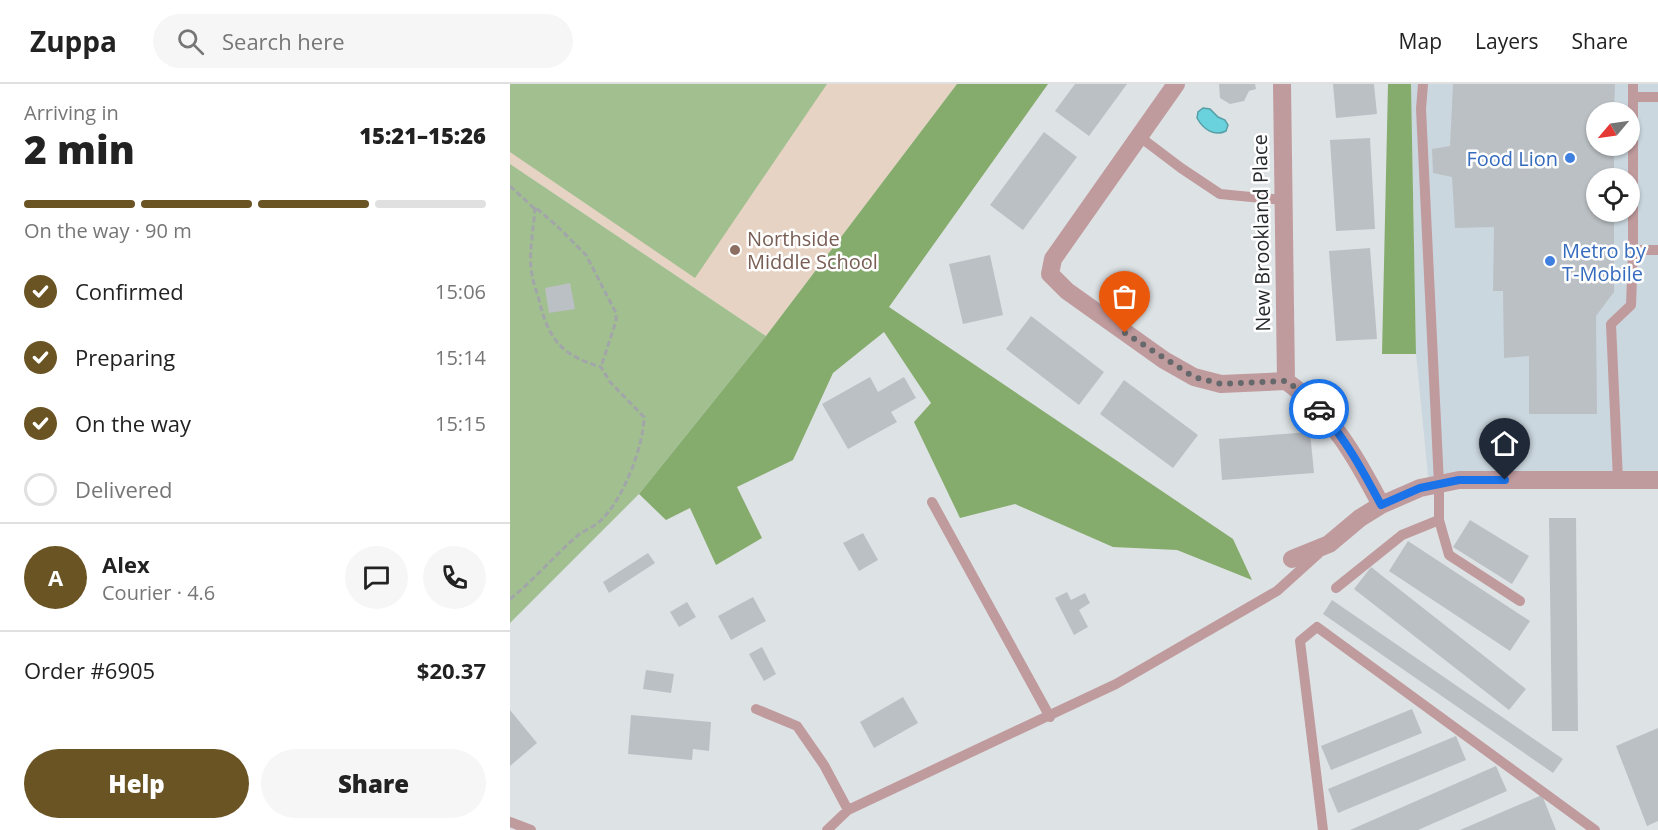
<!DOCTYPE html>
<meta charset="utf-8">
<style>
body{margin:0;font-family:"Open Sans",sans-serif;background:#f6f6f6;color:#222;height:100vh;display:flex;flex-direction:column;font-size:22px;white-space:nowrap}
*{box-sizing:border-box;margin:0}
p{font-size:20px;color:#767676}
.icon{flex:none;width:33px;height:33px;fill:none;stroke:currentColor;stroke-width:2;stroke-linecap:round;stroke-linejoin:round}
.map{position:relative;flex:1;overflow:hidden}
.drawer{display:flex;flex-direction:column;background:#fff;width:510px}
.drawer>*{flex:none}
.needle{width:39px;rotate:241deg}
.tools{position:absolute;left:1076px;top:18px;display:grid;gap:12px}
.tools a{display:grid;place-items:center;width:54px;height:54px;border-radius:50%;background:#fff;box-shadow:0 2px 4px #0004;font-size:30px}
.pin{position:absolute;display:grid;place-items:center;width:51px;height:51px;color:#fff;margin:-62px -26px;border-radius:50% 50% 50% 0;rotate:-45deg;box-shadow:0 0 6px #0007}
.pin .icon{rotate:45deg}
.courier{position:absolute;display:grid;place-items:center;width:60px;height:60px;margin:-30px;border:4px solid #1a73e8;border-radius:50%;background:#fff;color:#222;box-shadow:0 2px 8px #0007}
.overview em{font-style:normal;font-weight:800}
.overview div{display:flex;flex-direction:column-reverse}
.overview{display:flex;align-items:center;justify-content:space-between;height:102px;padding:0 24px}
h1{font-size:39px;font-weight:800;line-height:45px}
.bar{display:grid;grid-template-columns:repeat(4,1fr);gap:9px 6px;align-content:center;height:72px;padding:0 24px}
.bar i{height:8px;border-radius:4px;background:#e0e0e0}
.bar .active{background:#6a5424}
.bar p{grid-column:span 4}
.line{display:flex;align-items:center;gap:15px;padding:0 24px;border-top:2px solid #e0e0e0}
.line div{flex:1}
.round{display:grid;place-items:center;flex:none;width:63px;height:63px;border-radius:32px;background:#f6f6f6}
ol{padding:0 24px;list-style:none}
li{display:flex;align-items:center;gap:18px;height:66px}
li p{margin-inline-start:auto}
li .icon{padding:6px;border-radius:50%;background:#6a5424;color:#fff;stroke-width:4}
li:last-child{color:#767676}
li i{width:33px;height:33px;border:3px solid #e0e0e0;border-radius:50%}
.cta{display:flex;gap:12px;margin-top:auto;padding:12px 24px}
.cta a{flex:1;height:69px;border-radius:36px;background:#6a5424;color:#fff;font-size:24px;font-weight:800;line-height:69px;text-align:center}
.cta a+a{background:#f6f6f6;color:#222}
header{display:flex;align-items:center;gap:36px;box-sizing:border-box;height:84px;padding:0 30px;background:#fff;border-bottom:2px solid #e0e0e0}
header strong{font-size:28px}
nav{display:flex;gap:33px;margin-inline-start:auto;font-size:21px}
.search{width:420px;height:54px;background:#f6f6f6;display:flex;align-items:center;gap:15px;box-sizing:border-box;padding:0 21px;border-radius:33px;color:#767676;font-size:22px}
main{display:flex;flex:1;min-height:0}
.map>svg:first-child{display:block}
.built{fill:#cbd7df;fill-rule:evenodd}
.education{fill:#e6d3c3}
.green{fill:#a1bf8f}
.forest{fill:#86ac6d}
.water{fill:#6ad2dc;stroke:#569fa7;stroke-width:1.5}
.building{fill:#bbc0c4}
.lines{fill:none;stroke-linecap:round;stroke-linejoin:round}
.path{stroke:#a2a6a9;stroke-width:3;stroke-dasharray:6 3;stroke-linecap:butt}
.service{stroke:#c09b9e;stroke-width:10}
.minor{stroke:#c09b9e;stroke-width:18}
.done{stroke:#66696b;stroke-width:6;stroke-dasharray:0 10.8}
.route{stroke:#1a73e8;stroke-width:8}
.shop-dot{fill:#3f7fe0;stroke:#fff;stroke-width:2}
.education-dot{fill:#8d6e63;stroke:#fff;stroke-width:2}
.labels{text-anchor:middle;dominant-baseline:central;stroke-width:5;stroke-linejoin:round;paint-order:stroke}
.shop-label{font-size:20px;fill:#366cbe;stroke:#fff;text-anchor:end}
.street-label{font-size:20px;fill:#26282a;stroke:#fff}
.education-label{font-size:20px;fill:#785e54;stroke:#fff;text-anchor:start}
</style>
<header>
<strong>Zuppa</strong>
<div class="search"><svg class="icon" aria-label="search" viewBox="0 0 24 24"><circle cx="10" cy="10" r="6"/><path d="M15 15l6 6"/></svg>Search here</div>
<nav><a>Map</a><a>Layers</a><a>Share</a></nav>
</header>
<main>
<section class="drawer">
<div class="overview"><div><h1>2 min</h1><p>Arriving in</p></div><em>15:21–15:26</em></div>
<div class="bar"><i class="active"></i><i class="active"></i><i class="active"></i><i></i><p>On the way · 90 m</p></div>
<ol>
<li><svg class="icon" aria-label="check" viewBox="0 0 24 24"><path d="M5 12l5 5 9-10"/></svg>Confirmed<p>15:06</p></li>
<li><svg class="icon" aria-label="check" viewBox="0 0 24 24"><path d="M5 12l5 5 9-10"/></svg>Preparing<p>15:14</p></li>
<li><svg class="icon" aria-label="check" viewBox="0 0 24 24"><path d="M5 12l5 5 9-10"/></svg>On the way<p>15:15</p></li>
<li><i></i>Delivered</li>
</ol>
<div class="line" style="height:108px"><b class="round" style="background:#6a5424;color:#fff">A</b><div><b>Alex</b><p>Courier · 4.6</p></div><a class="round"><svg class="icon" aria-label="chat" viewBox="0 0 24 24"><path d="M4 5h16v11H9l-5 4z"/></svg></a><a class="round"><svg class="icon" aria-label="phone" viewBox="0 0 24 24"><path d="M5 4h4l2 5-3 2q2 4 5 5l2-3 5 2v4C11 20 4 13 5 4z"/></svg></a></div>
<div class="line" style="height:78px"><div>Order #6905</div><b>$20.37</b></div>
<div class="cta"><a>Help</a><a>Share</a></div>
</section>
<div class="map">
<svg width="1148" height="746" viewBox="0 0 1148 746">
<rect width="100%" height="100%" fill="#dde2e5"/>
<path class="built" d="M901,0H1148V396L919,402L906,270ZM1086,28H1119V62H1086ZM1086,94H1119V128H1086Z"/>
<path class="education" d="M0,0H447L256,252L0,80Z"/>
<path class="green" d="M0,0H317L185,194L0,68Z
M0,80L256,252L129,410L0,539Z"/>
<path class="forest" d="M447,0H538L379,223L723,455L742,496L667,466L603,463L505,420L450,434L404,338L421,319L374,248L323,289L283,376L227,403L252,454L206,481L180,424L156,436L129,410L256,252Z
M878,0H901L906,270H872Z"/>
<path class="water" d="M693,24L700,25L708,33L715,36L718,41L716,47C704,53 693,45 687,34L688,28Z"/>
<path class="building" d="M565,0H617L579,52L545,27Z
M709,0H745L746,5L739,7L734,17L720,20L710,14Z
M823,0H864L867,30L826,34Z
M943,0H1105L1104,28H1086V62H1104V94H1086V128H1104V208L1086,232L1087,330H1019V272L994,274L993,207H983L984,143L945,144L942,93L923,89L922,65L940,62Z
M534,48L567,73L513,146L480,121Z
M860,54L865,145L826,147L820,56Z
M860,164L867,255L826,257L819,167Z
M480,171L493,231L453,240L439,180Z
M60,199L65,225L39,229L35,204Z
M521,232L594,288L569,321L496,265Z
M360,293L368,308L394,293L406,314L381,328L387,338L338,365L312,320Z
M614,296L688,351L663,384L590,330Z
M800,348L804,389L712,396L709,355Z
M1039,434H1066L1068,647H1042Z
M960,436L1019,472L1002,500L943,463Z
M353,449L368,476L349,487L333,459Z
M898,457L1020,537L1000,567L879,487Z
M138,469L145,479L99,509L93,498Z
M861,483L1016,605L999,626L844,505Z
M557,508L561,516L575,509L580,519L569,526L578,543L564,551L545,514Z
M243,513L256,537L221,556L208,532Z
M822,516L1053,675L1043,689L813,530Z
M177,518L186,533L169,543L160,528Z
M252,563L266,590L254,597L239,570Z
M136,586L164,590L161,609L133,605Z
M393,613L408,639L364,664L350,638Z
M902,625L912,649L821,686L811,662Z
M0,626L27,659L0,682Z
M121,631L201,638L199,667L183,665L182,676L118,670Z
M1148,644V737L1137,742L1106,662Z
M946,652L956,676L828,729L818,705Z
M986,682L997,707L908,746H840Z
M1032,711L1046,746H950Z"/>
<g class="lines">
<path class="path" d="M0,102L25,125
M0,515C24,496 44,472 67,452C74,446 84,443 90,437C112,418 134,362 134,333L100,298L91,283C51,271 39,256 29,216C26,206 22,195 21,184C19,165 24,143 25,123L47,142L76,171L106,229V237L91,283"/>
<path class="service" d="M1123,13H1148
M630,53L671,84L710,110L773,116
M1123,166H1148
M1108,396L1101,240L1121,221L1123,166V0
M422,418L540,633
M929,436L939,471L1010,517
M826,504L892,451L929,436V400L911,25L913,0
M246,625L287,642L314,681L338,726
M0,738L21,746
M317,746L338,726L606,600L767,507L808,470
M813,746L790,557L807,543L1085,746"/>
<path class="minor" d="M666,0L543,175L540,190L557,207L654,276L684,293L711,300L776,297L772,0
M776,297C821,329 846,373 871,421
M782,475L819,460L850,434L871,421L910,404L949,396H1148"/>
</g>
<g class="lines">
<path class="done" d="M615,249L684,293L711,300L776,297L797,312L809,325"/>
<path class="route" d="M809,325C835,354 853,387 871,421L910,404L949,396H995"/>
</g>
<g class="shop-dot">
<circle cx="1060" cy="74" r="6"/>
<circle cx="1040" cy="177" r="6"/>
</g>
<circle class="education-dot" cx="225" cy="166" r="6"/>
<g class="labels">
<g class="shop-label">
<text x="1048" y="74">Food Lion</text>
<text x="1052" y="166" text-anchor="start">Metro by<tspan x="1052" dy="23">T-Mobile</tspan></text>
</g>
<g class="street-label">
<text transform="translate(751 149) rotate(-91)">New Brookland Place</text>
</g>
<g class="education-label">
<text x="237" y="154">Northside<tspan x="237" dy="23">Middle School</tspan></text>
</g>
</g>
</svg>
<div class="tools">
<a><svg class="needle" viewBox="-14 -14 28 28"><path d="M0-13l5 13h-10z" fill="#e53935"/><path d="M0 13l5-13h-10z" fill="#767676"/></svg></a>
<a><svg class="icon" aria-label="locate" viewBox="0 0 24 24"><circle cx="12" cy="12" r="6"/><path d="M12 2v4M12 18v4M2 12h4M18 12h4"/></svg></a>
</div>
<div class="pin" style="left:615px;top:249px;background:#ea580c"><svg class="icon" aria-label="bag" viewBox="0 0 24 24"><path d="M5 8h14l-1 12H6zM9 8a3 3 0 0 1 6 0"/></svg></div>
<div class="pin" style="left:995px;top:396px;background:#1f2937"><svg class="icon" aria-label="home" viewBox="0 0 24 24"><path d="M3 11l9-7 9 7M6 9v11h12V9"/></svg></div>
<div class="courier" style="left:809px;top:325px"><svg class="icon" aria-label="car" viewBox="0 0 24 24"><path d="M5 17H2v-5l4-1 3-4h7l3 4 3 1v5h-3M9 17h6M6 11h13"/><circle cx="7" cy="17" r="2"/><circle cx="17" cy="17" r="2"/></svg></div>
</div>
</main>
